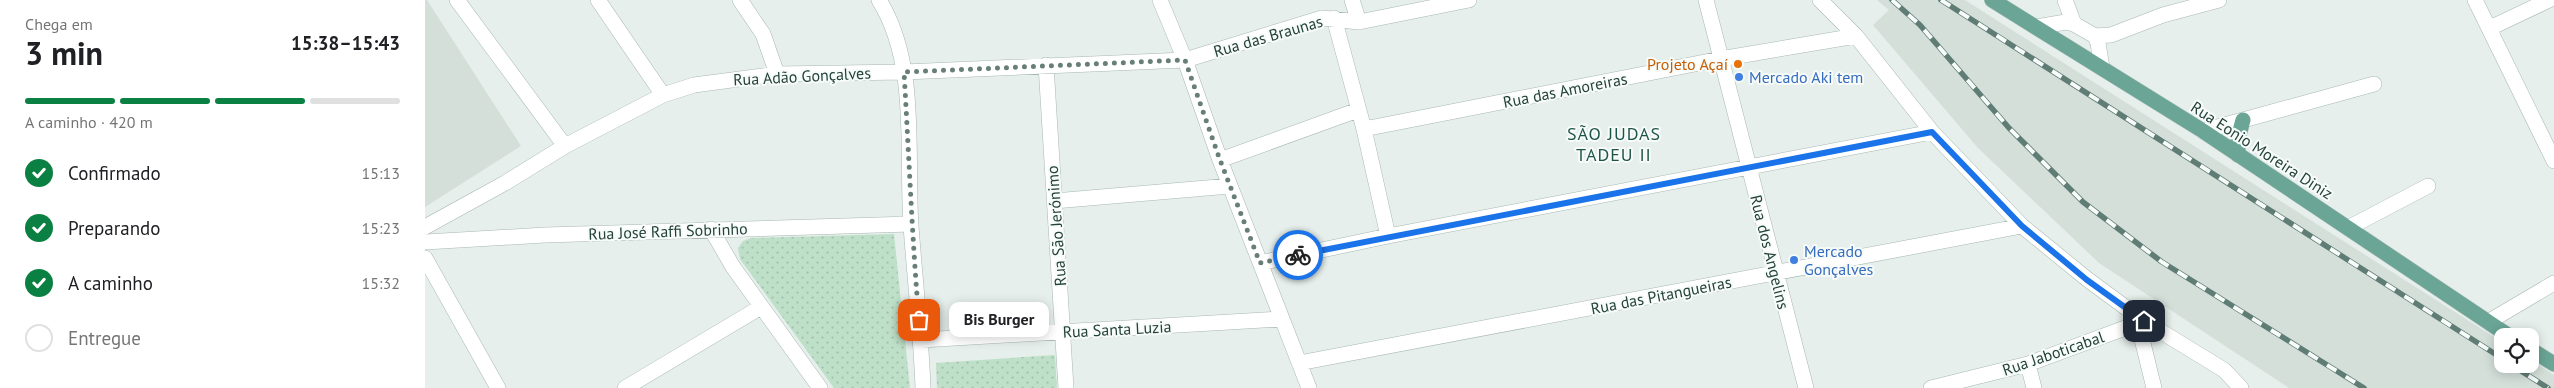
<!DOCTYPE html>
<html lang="pt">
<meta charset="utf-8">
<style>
body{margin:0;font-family:"PT Sans",sans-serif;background:#f6f6f6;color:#202124;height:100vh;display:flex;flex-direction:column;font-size:19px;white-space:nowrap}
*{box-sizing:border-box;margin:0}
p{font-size:16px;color:#757577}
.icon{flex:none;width:28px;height:28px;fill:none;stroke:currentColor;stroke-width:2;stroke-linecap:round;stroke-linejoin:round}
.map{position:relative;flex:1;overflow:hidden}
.details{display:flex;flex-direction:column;background:#fff;width:425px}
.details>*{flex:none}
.buttons{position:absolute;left:2069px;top:328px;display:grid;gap:10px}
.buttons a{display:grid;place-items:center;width:45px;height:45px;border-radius:10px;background:#fff;box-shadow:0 2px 12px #0003;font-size:25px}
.pin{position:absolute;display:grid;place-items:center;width:42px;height:42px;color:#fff;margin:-21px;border-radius:10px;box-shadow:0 2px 8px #0006}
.courier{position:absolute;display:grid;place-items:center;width:50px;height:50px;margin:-25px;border:4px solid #1a73e8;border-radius:50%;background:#fff;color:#222;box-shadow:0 1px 6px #0007}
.bubble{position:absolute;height:35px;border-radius:10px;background:#fff;box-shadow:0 2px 12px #0003;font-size:16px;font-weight:700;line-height:35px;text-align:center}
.summary em{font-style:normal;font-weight:700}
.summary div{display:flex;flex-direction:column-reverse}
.summary{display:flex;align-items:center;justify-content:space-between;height:85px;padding:0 25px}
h1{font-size:32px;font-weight:700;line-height:38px}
.bar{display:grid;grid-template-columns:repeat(4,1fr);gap:8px 5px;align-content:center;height:60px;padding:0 25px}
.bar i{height:6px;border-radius:4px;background:#e0e0e0}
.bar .current{background:#0b8043}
.bar p{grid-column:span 4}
ol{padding:0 25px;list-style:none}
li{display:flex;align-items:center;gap:15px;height:55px}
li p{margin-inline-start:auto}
li .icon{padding:5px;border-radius:50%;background:#0b8043;color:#fff;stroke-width:4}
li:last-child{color:#757577}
li i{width:28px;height:28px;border:2px solid #e0e0e0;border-radius:50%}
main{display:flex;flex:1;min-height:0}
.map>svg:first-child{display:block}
.built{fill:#d4dfda}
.park{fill:url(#park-dots)}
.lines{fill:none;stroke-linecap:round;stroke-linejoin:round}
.minor-casing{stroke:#a8b8b2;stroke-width:16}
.major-casing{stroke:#c2cac8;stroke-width:16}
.minor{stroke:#fff;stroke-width:15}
.major{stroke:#6aa596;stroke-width:15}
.rail-casing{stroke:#5f7d75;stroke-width:5.5}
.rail{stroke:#f7fbf9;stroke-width:4;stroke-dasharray:11;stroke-linecap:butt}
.done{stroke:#687f78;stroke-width:5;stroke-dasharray:0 9}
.route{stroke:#1a73e8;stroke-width:6}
.food-dot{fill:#e8710a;stroke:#f7fbf9;stroke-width:2}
.shop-dot{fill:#3f7fe0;stroke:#f7fbf9;stroke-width:2}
.labels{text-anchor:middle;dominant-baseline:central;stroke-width:4;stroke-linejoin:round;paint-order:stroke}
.street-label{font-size:16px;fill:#24423a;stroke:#f7fbf9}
.food-label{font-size:16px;fill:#c56008;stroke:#f7fbf9;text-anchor:end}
.shop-label{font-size:16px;fill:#366cbe;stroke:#f7fbf9;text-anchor:start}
.neighbourhood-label{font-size:18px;letter-spacing:1px;fill:#1f5548;stroke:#f7fbf9}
</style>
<main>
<section class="details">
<div class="summary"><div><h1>3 min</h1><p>Chega em</p></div><em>15:38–15:43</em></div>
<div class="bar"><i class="current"></i><i class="current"></i><i class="current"></i><i></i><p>A caminho · 420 m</p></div>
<ol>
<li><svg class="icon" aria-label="check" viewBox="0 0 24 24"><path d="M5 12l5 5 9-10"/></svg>Confirmado<p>15:13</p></li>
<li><svg class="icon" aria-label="check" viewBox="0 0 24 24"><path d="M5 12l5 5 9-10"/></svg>Preparando<p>15:23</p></li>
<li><svg class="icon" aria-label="check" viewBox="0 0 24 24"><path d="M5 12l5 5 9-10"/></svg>A caminho<p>15:32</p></li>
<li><i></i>Entregue</li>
</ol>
</section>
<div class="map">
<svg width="2129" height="388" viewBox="0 0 2129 388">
<defs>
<pattern id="park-dots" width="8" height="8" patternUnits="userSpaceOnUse" patternTransform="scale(1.25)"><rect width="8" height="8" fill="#bfe0c8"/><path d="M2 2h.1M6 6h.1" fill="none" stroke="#a4c1ad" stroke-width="1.8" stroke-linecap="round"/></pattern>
</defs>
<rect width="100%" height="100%" fill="#e6efeb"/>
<path class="built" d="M0,0H2L96,146L0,207Z
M1452,0H1540L2077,342L2078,364H2105V359L2129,375V388H1864L1674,263L1553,148L1448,25L1464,10Z"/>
<path class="park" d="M469,234L485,388H409L315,259L313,248L318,241L326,238Z
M630,355L632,388H512L511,363Z"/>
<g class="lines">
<g class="minor-casing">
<path id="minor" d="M32,0L140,146
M173,0L238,95
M315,0L338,34L352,74
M454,0C494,64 481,153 486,226C490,280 496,334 498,388
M735,0L760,60L795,160L884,388
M927,0L934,22
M1281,0L1381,388
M1395,0L1431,36L1507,132L1597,226L1662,279L1719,321L1799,370L1816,388
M1640,0L1649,24
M2050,0L2129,161
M909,18L939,129L963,236
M1611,27L1641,22L1649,24L1670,36L1686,35L1738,15L1794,0
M2065,28L2124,0
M1670,36L1673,43L1677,68
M621,65L641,388
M939,129L1295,59L1431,36
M1778,131L1949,84
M795,160L933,110
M629,201L805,186
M0,227L80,183L140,146L238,95L269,85L352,74L479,72L760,60L897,18L934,22L1044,0
M1923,228L2003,186
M286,229L308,267L395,388
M0,242L120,235L486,224
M0,258L73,388
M835,263L963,236L1507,132
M2063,322L2129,283
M1713,323L1729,388
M496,340L857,319
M874,363L1597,226
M1603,364L1609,388
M200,388L336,307
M1506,388L1603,364L1719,321"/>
</g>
<g class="major-casing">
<path id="major" d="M1567,0L1778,131L2084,336
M1813,155V138L1818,120
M2105,349L2129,364"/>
</g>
<use href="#minor" class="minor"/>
<use href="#major" class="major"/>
<g class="rail-casing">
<path id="rail" d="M1467,0L1495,25L1584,128L1658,202L1737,262L1939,388
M1516,0L2078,359
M2085,364L2123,388"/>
</g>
<use href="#rail" class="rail"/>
</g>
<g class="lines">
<path class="done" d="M494,320C487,238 484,155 479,72L760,60L795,160L835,263L873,255"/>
<path class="route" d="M873,255L1507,132L1597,226L1662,280L1719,321"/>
</g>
<circle class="food-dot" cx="1313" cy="64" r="5"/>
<g class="shop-dot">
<circle cx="1314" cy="77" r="5"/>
<circle cx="1369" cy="260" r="5"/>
</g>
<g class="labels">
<g class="street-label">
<text transform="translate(843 36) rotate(-16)">Rua das Braunas</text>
<text transform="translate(377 76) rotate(-3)">Rua Adão Gonçalves</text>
<text transform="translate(1140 90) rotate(-11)">Rua das Amoreiras</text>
<text transform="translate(1837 150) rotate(33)">Rua Eonio Moreira Diniz</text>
<text transform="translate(631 226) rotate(-94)">Rua São Jerónimo</text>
<text transform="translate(243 231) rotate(-2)">Rua José Raffi Sobrinho</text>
<text transform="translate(1345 252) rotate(76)">Rua dos Angelins</text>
<text transform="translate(1236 295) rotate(-11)">Rua das Pitangueiras</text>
<text transform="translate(692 329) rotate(-3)">Rua Santa Luzia</text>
<text transform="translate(1628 353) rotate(-19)">Rua Jaboticabal</text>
</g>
<g class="food-label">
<text x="1303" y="64">Projeto Açaí</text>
</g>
<g class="shop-label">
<text x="1324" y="77">Mercado Aki tem</text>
<text x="1379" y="251">Mercado<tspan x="1379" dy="18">Gonçalves</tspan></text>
</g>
<g class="neighbourhood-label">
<text x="1189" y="133">SÃO JUDAS<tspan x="1189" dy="21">TADEU II</tspan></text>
</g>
</g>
</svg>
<div class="buttons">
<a><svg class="icon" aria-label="locate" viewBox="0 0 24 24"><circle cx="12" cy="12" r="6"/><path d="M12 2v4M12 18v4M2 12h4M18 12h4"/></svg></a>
</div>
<div class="pin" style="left:494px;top:320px;background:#ea580c"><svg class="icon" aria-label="bag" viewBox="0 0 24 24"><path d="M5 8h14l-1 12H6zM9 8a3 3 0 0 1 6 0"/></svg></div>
<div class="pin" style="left:1719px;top:321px;background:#1f2937"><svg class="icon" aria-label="home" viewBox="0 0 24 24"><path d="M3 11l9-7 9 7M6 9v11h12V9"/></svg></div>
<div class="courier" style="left:873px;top:255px"><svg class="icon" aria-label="bike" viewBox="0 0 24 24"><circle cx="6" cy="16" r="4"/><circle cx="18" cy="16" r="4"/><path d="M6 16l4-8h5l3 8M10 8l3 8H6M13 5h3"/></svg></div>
<div class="bubble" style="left:524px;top:302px;width:100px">Bis Burger</div>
</div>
</main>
